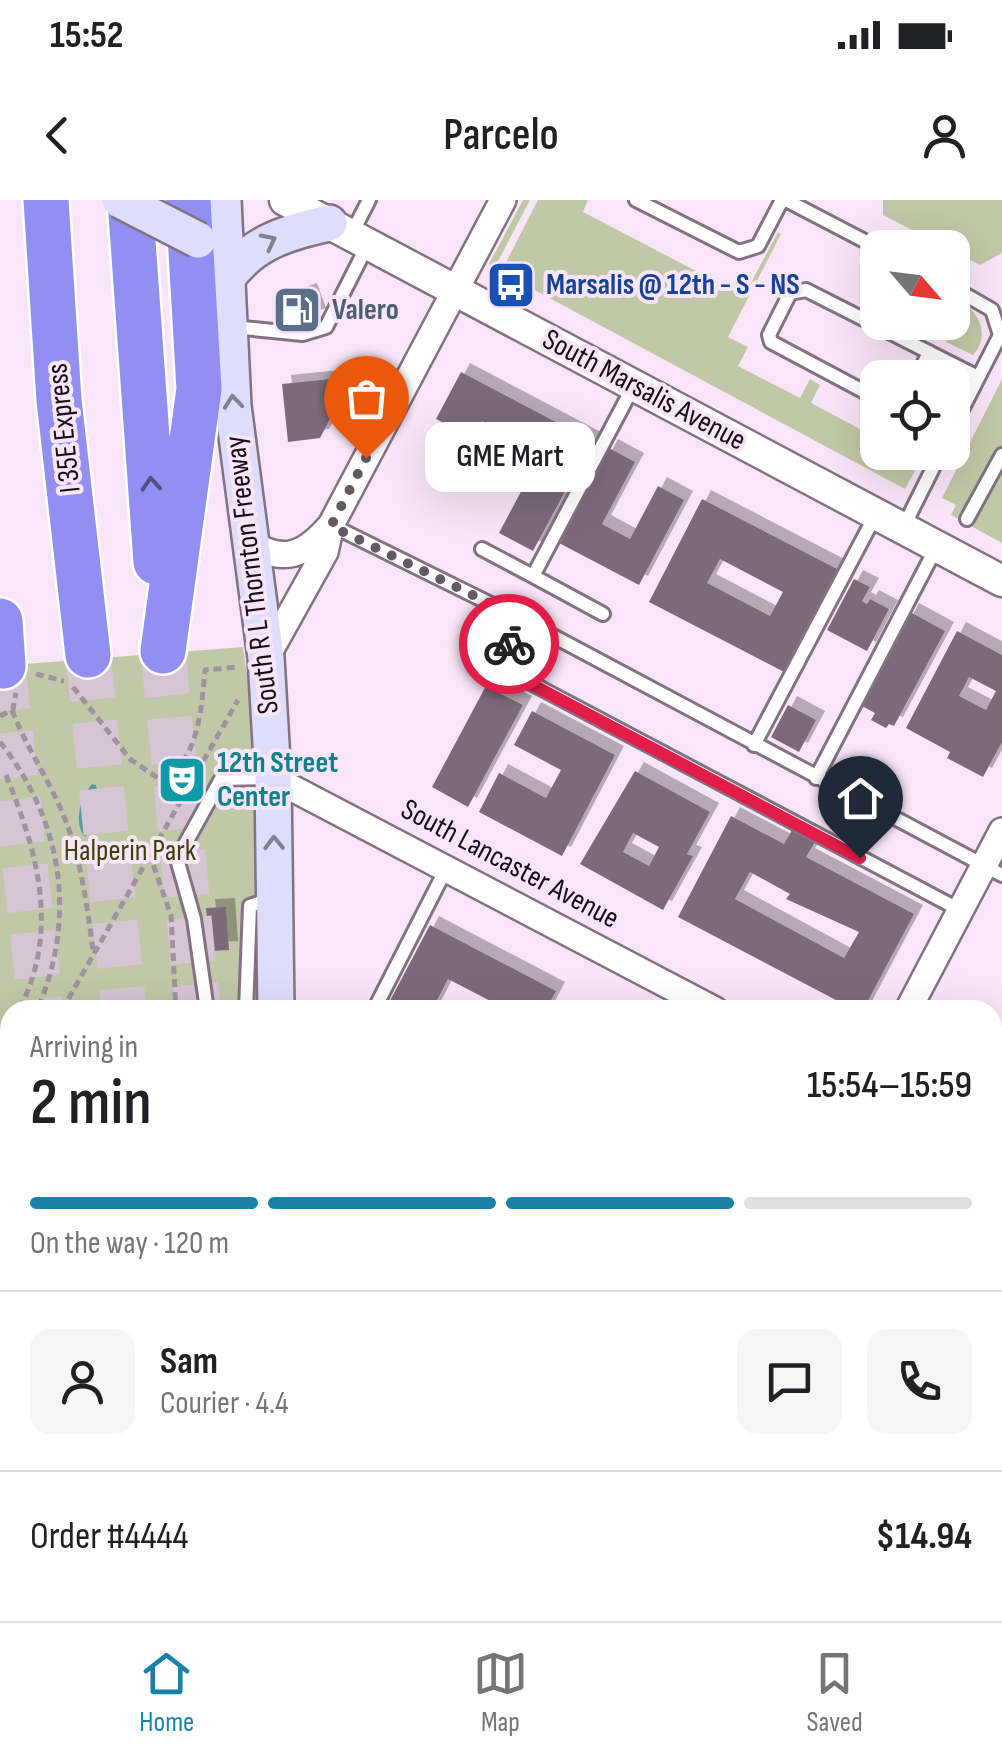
<!DOCTYPE html>
<meta charset="utf-8">
<style>
body{margin:0;font-family:"Sofia Sans Condensed",sans-serif;background:#f6f6f6;color:#202124;height:100vh;display:flex;flex-direction:column;font-size:38px;white-space:nowrap}
*{box-sizing:border-box;margin:0}
p{font-size:32px;color:#757577}
.icon{flex:none;width:55px;height:55px;fill:none;stroke:currentColor;stroke-width:2;stroke-linecap:round;stroke-linejoin:round}
.map{position:relative;flex:1;overflow:hidden}
.drawer{position:absolute;left:0px;top:800px;width:1002px;height:622px;display:flex;flex-direction:column;background:#fff;border-radius:30px 30px 0 0;box-shadow:0 10px 40px #0002}
.drawer>*{flex:none}
.needle{width:65px;rotate:118deg}
.buttons{position:absolute;left:860px;top:30px;display:grid;gap:20px}
.buttons a{display:grid;place-items:center;width:110px;height:110px;border-radius:20px;background:#fff;box-shadow:0 10px 40px #0002;font-size:50px}
.pin{position:absolute;display:grid;place-items:center;width:85px;height:85px;color:#fff;margin:-102px -42px;border-radius:50% 50% 50% 0;rotate:-45deg;box-shadow:0 0 10px #0007}
.pin .icon{rotate:45deg}
.courier{position:absolute;display:grid;place-items:center;width:100px;height:100px;margin:-50px;border:8px solid #e11d48;border-radius:50%;background:#fff;color:#222;box-shadow:0 2px 12px #0007}
.bubble{position:absolute;height:70px;border-radius:20px;background:#fff;box-shadow:0 10px 40px #0002;font-size:32px;font-weight:600;line-height:70px;text-align:center}
.overview em{font-style:normal;font-weight:600}
.overview div{display:flex;flex-direction:column-reverse}
.overview{display:flex;align-items:center;justify-content:space-between;height:170px;padding:0 30px}
h1{font-size:65px;font-weight:600;line-height:75px}
.bar{display:grid;grid-template-columns:repeat(4,1fr);gap:15px 10px;align-content:center;height:120px;padding:0 30px}
.bar i{height:12px;border-radius:8px;background:#e0e0e0}
.bar .on{background:#1982ab}
.bar p{grid-column:span 4}
.line{display:flex;align-items:center;gap:25px;padding:0 30px;border-top:2px solid #e0e0e0}
.line div{flex:1}
.round{display:grid;place-items:center;flex:none;width:105px;height:105px;border-radius:20px;background:#f6f6f6}
.status{display:flex;justify-content:space-between;align-items:center;height:70px;padding:0 50px;background:#fff;direction:ltr}
.status svg{height:28px;fill:currentColor}
header{display:flex;justify-content:space-between;align-items:center;height:130px;padding:0 30px;background:#fff;font-size:45px;font-weight:600}
.tab-bar{display:flex;justify-content:space-around;align-items:center;height:140px;border-top:2px solid #e0e0e0;background:#fff;font-size:28px;color:#757577}
.tab-bar a{display:grid;justify-items:center;gap:5px}
.tab-bar .on{color:#1982ab}
.map>svg:first-child{display:block}
.green{fill:#c1c8a7}
.water{fill:#5b9ca4}
.building{fill:#7b6a7a;fill-rule:evenodd;filter:url(#shadow)}
.lines{fill:none;stroke-linecap:round;stroke-linejoin:round}
.motorway-tunnel{stroke:#d6c5d5;stroke-width:45;stroke-dasharray:45 22;stroke-linecap:butt}
.service-casing{stroke:#837281;stroke-width:18}
.minor-casing{stroke:#837281;stroke-width:30}
.tertiary-casing{stroke:#837281;stroke-width:35}
.secondary-casing{stroke:#837281;stroke-width:40}
.motorway-casing{stroke:#fff;stroke-width:50}
.path{stroke:#a0929f;stroke-width:5;stroke-dasharray:8 5;stroke-linecap:butt}
.service{stroke:#fff;stroke-width:12}
.minor{stroke:#fff;stroke-width:25}
.tertiary{stroke:#fff;stroke-width:30}
.secondary{stroke:#deddfb;stroke-width:35}
.motorway{stroke:#918ff2;stroke-width:45}
.secondary-bridge-casing{stroke:#837281;stroke-width:40;stroke-linecap:butt}
.secondary-bridge{stroke:#deddfb;stroke-width:35}
.oneway{stroke:#848094}
.oneway2{stroke:#534f84}
.done{stroke:#645a64;stroke-width:10;stroke-dasharray:0 18}
.route{stroke:#e11d48;stroke-width:12}
.labels{text-anchor:middle;dominant-baseline:central;stroke-width:8;stroke-linejoin:round;paint-order:stroke}
.transit-label{font-size:30px;font-weight:bold;fill:#164399;stroke:#f8e5f7;text-anchor:start}
.service-label{font-size:30px;font-weight:bold;fill:#4e5e75;stroke:#f8e5f7;text-anchor:start}
.street-label{font-size:30px;fill:#150f15;stroke:#f8e5f7}
.culture-label{font-size:30px;font-weight:bold;fill:#0d838f;stroke:#f8e5f7;text-anchor:start}
.park-label{font-size:30px;fill:#3b4207;stroke:#f8e5f7}
</style>
<div class="status"><b>15:52</b><svg viewBox="0 0 49 12"><path d="M0 12V9h3v3zM5 12V6h3v6zM10 12V3h3v9zM15 12V0h3v12zM26 1h20v11H26zM47 4h2v5h-2z"/></svg></div>
<header><svg class="icon" aria-label="back" viewBox="0 0 24 24"><path d="M15 5l-7 7 7 7"/></svg>Parcelo<svg class="icon" aria-label="person" viewBox="0 0 24 24"><circle cx="12" cy="8" r="4"/><path d="M4 21q1-7 8-7t8 7"/></svg></header>
<div class="map">
<svg width="1002" height="1421" viewBox="0 0 1002 1421">
<defs>
<filter id="shadow"><feDropShadow dx="9" dy="-9" stdDeviation="0" flood-color="#0004"/></filter>
</defs>
<rect width="100%" height="100%" fill="#f8e5f7"/>
<path class="green" d="M523,0H530L495,67L489,64Z
M538,0H588L583,12L744,96L778,32L781,34L728,137L748,147L738,166L800,198L810,179L820,185L811,203L877,238L878,252L925,253L905,289L501,72Z
M883,0H1002V53L980,65L883,15Z
M956,98C978,109 992,135 973,155L946,142L954,124Z
M1002,179V343L951,315L956,305L942,298Z
M243,447L258,555L254,561L261,810H10V931L0,926V466Z"/>
<path class="water" d="M92,584L96,585C101,604 100,623 85,637C73,623 80,598 92,584Z"/>
<path class="building" d="M308,92L317,117L285,128L276,103Z
M461,172L592,241L533,351L499,333L533,269L481,242L490,226L482,221L473,239L436,219Z
M340,178L342,196L320,238L288,242L282,184Z
M609,248L635,262L602,324L630,339L658,286L684,300L639,385L559,343Z
M702,299L841,371L788,474L649,402ZM720,359L783,392L770,416L707,383Z
M854,379L870,387L862,401L867,404L870,399L889,409L867,451L827,430Z
M910,412L945,431L894,526L889,524L886,528L871,520L875,513L860,505Z
M957,431L1002,455V542L983,577L947,558L950,552L906,528ZM969,477L996,491L986,510L959,496Z
M499,475L509,480L501,494L523,505L468,607L432,587L487,484L492,487Z
M788,505L816,520L799,552L771,537Z
M532,511L615,555L562,656L479,612L499,573L546,598L561,570L514,545Z
M635,571L710,612L687,654L693,656L663,710L580,664ZM633,633L659,647L649,666L623,652Z
M731,616L784,644L792,630L815,642L806,657L914,714L863,810H855L678,717ZM750,672L790,694L786,699L859,732L844,758L735,699Z
M226,707L229,750L211,751L206,708Z
M430,725L556,791L546,810H500L502,807L448,779L432,810H385Z
M992,864L1002,869V919L992,914Z
M992,1048L1002,1053V1210L992,1205Z
M992,1249L1002,1254V1356L992,1374Z
M992,1409L1002,1414V1421H924L908,1412H992Z"/>
<g class="lines">
<path class="motorway-tunnel" d="M163,451L198,810
M88,455L124,810
M3,466L41,810"/>
<g class="service-casing">
<path id="service" d="M636,0L739,52L758,46L782,0
M786,0L878,48
M352,33L369,0
M952,87L992,110L1000,135L952,229
M233,127L303,134L326,127L367,46
M917,178L929,152
M878,199L771,142L769,135L790,93L806,90L978,177
M967,319L1002,255
M331,325L521,419
M903,328L941,252
M482,349L533,376L633,187
M533,376L603,414
M754,545L875,316
M816,578L937,346
M960,710L497,465L521,419L1002,675
M207,810L194,719L177,659L221,579L271,578
M246,810L250,706L272,698
M374,810L447,667
M992,1225L1002,1230
M417,1412L420,1421"/>
</g>
<g class="minor-casing">
<path id="minor" d="M251,343C285,365 306,354 331,325
M266,458L325,352L331,325L503,0
M273,578L715,810
M908,810L1002,631
M992,957L1002,962
M585,1421L590,1412"/>
</g>
<g class="tertiary-casing">
<path id="tertiary" d="M285,0L1002,381
M0,987L10,993
M801,1412L817,1421"/>
</g>
<g class="secondary-casing">
<path id="secondary" d="M223,0L233,206L266,458L273,578L276,810
M220,75L224,82C251,43 284,33 329,23
M0,1283L10,1335
M378,1412L380,1421"/>
</g>
<g class="motorway-casing">
<path id="motorway" d="M46,0L59,200L88,455
M130,0L156,362
M0,421L3,466
M163,451L199,189L188,0
M46,1412L50,1421
M95,1412L97,1421
M148,1412L150,1421
M229,1412L232,1421
M302,1412L305,1421"/>
</g>
<path class="path" d="M36,474L64,481
M73,487L130,559L158,578C199,570 202,502 205,470L237,467
M12,510C26,547 48,578 63,614C81,658 87,705 93,751
M0,516L13,509L16,493
M0,542C62,620 78,717 37,810
M6,575C38,653 60,731 19,810
M149,653L171,715L176,810
M62,810L238,500
M0,843L10,826
M0,867L10,855
M0,872L10,887
M0,924L10,906"/>
<use href="#service" class="service"/>
<use href="#minor" class="minor"/>
<use href="#tertiary" class="tertiary"/>
<use href="#secondary" class="secondary"/>
<use href="#motorway" class="motorway"/>
<g class="secondary-bridge-casing">
<path id="secondary-bridge" d="M120,0L198,40"/>
</g>
<use href="#secondary-bridge" class="secondary-bridge"/>
</g>
<defs><path id="oneway-chevron" d="M-2-3.5L2.5 0L-2 3.5" fill="none" stroke-width="1.6" stroke-linecap="round" stroke-linejoin="round" transform="scale(2.5)"/></defs>
<g class="oneway">
<use href="#oneway-chevron" transform="translate(269 41) rotate(-27)"/>
<use href="#oneway-chevron" transform="translate(233 202) rotate(-96)"/>
<use href="#oneway-chevron" transform="translate(274 643) rotate(-91)"/>
</g>
<use class="oneway2" href="#oneway-chevron" transform="translate(151 284) rotate(-94)"/>
<g class="lines">
<path class="done" d="M366,258L331,326L522,419L509,444"/>
<path class="route" d="M509,444L497,466L860,658"/>
</g>
<defs>
<g id="bus-square" transform="scale(2.5)"><rect x="-9" y="-9" width="18" height="18" rx="4" fill="#1a4fb4" stroke="#f8e5f7"/><path d="M-5-6H5V4H4V6H2V4H-2V6H-4V4H-5ZM-3.5-4V0h7V-4ZM-3.5 1.2v1.5H-2V1.2ZM2 1.2v1.5H3.5V1.2Z" fill="#fff"/></g>
<g id="fuel-square" transform="scale(2.5)"><rect x="-9" y="-9" width="18" height="18" rx="4" fill="#5c6f8a" stroke="#f8e5f7"/><path d="M-5.5-6h7V0h2V4h1.3V-2.5L3-4.5l.8-.8L6-3V5H2.5V1h-1V6h-7ZM-4.2-4.7v3.2H.2V-4.7Z" fill="#fff"/></g>
<g id="theatre-square" transform="scale(2.5)"><rect x="-9" y="-9" width="18" height="18" rx="4" fill="#0f9aa8" stroke="#f8e5f7"/><path d="M-5-5.5Q0-4 5-5.5V0Q5 5 0 6Q-5 5-5 0ZM-3.3-2.5H-1v1.5H-3.3ZM1-2.5H3.3v1.5H1ZM-2.8 1Q0 5.5 2.8 1Z" fill="#fff"/></g>
</defs>
<g fill-rule="evenodd">
<use href="#bus-square" x="511" y="85"/>
<use href="#fuel-square" x="297" y="110"/>
<use href="#theatre-square" x="182" y="580"/>
</g>
<g class="labels">
<g class="transit-label">
<text x="546" y="85">Marsalis @ 12th - S - NS</text>
</g>
<g class="service-label">
<text x="332" y="110">Valero</text>
</g>
<g class="street-label">
<text transform="translate(644 190) rotate(28)">South Marsalis Avenue</text>
<text transform="translate(64 228) rotate(-96)">I 35E Express</text>
<text transform="translate(252 375) rotate(-97)">South R L Thornton Freeway</text>
<text transform="translate(510 664) rotate(28)">South Lancaster Avenue</text>
</g>
<g class="culture-label">
<text x="217" y="563">12th Street<tspan x="217" dy="34">Center</tspan></text>
</g>
<g class="park-label">
<text x="130" y="651">Halperin Park</text>
</g>
</g>
</svg>
<div class="buttons">
<a><svg class="needle" viewBox="-14 -14 28 28"><path d="M0-13l5 13h-10z" fill="#e53935"/><path d="M0 13l5-13h-10z" fill="#757577"/></svg></a>
<a><svg class="icon" aria-label="locate" viewBox="0 0 24 24"><circle cx="12" cy="12" r="6"/><path d="M12 2v4M12 18v4M2 12h4M18 12h4"/></svg></a>
</div>
<div class="pin" style="left:366px;top:258px;background:#ea580c"><svg class="icon" aria-label="bag" viewBox="0 0 24 24"><path d="M5 8h14l-1 12H6zM9 8a3 3 0 0 1 6 0"/></svg></div>
<div class="pin" style="left:860px;top:658px;background:#1f2937"><svg class="icon" aria-label="home" viewBox="0 0 24 24"><path d="M3 11l9-7 9 7M6 9v11h12V9"/></svg></div>
<div class="courier" style="left:509px;top:444px"><svg class="icon" aria-label="bike" viewBox="0 0 24 24"><circle cx="6" cy="16" r="4"/><circle cx="18" cy="16" r="4"/><path d="M6 16l4-8h5l3 8M10 8l3 8H6M13 5h3"/></svg></div>
<div class="bubble" style="left:425px;top:222px;width:170px">GME Mart</div>
<section class="drawer">
<div class="overview"><div><h1>2 min</h1><p>Arriving in</p></div><em>15:54–15:59</em></div>
<div class="bar"><i class="on"></i><i class="on"></i><i class="on"></i><i></i><p>On the way · 120 m</p></div>
<div class="line" style="height:180px"><a class="round"><svg class="icon" aria-label="person" viewBox="0 0 24 24"><circle cx="12" cy="8" r="4"/><path d="M4 21q1-7 8-7t8 7"/></svg></a><div><b>Sam</b><p>Courier · 4.4</p></div><a class="round"><svg class="icon" aria-label="chat" viewBox="0 0 24 24"><path d="M4 5h16v11H9l-5 4z"/></svg></a><a class="round"><svg class="icon" aria-label="phone" viewBox="0 0 24 24"><path d="M5 4h4l2 5-3 2q2 4 5 5l2-3 5 2v4C11 20 4 13 5 4z"/></svg></a></div>
<div class="line" style="height:130px"><div>Order #4444</div><b>$14.94</b></div>
</section>
</div>
<nav class="tab-bar">
<a class="on"><svg class="icon" aria-label="home" viewBox="0 0 24 24"><path d="M3 11l9-7 9 7M6 9v11h12V9"/></svg>Home</a>
<a><svg class="icon" aria-label="map" viewBox="0 0 24 24"><path d="M3 6l6-2 6 2 6-2v14l-6 2-6-2-6 2zM9 4v14M15 6v14"/></svg>Map</a>
<a><svg class="icon" aria-label="saved" viewBox="0 0 24 24"><path d="M7 4h10v16l-5-4-5 4z"/></svg>Saved</a>
</nav>
